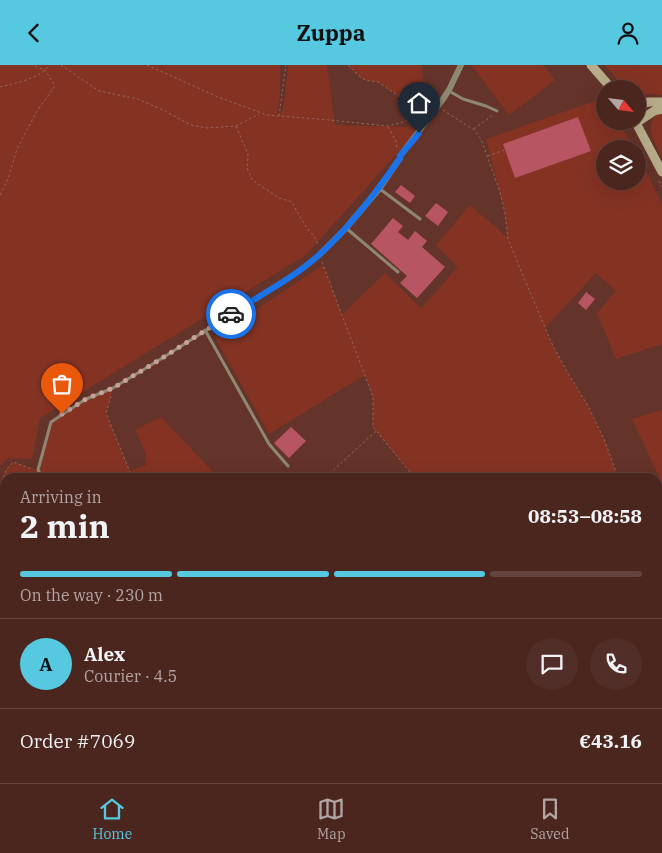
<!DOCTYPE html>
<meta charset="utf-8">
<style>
body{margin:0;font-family:"IBM Plex Serif",serif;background:#522e28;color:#f1f3f6;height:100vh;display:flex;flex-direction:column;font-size:19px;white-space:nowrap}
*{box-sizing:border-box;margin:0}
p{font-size:16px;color:#b2a5a4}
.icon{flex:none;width:28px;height:28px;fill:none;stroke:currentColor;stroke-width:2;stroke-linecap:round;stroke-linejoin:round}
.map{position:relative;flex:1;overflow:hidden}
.sheet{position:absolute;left:0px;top:408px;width:662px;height:311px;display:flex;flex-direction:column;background:#4b261f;border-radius:15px 15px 0 0;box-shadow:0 5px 20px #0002,0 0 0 1px #62433d}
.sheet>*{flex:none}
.needle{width:32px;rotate:118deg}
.tools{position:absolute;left:596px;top:15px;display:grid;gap:10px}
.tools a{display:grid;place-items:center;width:50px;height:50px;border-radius:50%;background:#4b261f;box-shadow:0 5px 20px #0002,0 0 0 1px #62433d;font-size:25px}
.pin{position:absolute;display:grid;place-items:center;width:42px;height:42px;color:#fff;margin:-51px -21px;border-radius:50% 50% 50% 0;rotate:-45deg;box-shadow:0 0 5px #0007}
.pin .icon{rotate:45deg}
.courier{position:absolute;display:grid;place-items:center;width:50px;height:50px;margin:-25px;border:4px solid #1a73e8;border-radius:50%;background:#fff;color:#222;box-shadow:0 1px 6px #0007}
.overview em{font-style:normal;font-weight:800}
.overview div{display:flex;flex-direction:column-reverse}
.overview{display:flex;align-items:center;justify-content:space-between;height:85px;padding:0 20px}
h1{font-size:32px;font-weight:800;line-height:38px}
.bar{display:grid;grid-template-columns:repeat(4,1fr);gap:8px 5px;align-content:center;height:60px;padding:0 20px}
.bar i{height:6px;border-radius:4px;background:#62433d}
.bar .on{background:#56c9e1}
.bar p{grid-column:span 4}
.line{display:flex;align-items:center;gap:12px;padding:0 20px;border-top:1px solid #62433d}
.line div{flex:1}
.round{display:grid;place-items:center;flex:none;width:52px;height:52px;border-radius:26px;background:#522e28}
header{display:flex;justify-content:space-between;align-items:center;height:65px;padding:0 20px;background:#56c9e1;color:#111;font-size:22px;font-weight:800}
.tab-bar{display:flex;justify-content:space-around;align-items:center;height:70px;border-top:1px solid #62433d;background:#4b261f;font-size:14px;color:#b2a5a4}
.tab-bar a{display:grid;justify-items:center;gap:2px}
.tab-bar .on{color:#56c9e1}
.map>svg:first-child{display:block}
.green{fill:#843323}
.building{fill:#b85563}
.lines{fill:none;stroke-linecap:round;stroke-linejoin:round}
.path{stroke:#93675e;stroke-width:1;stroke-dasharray:2.5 2.5;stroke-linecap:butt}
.lane{stroke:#8e8872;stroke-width:3}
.street{stroke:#8e8872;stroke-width:6}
.secondary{stroke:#b8ad8a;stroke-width:9}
.done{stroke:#c7a199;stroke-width:5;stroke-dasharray:0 9}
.route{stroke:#1a73e8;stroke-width:6}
</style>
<header><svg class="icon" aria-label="back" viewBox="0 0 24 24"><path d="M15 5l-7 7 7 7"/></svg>Zuppa<svg class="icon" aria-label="person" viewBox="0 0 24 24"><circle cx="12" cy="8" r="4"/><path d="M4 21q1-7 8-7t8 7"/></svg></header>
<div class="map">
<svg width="662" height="718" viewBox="0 0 662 718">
<rect width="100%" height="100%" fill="#643329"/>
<path class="green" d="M0,0H280V30L277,50L282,47L285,31L288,0H327L335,60L409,62L419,68L401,84L306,190L40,353L32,394L8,393L0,401Z
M348,0H422L424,37L403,34L378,17L370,16L363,14L358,10Z
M471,0H543L555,15L509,50Z
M605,0H662V30L652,29L638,30V24H625Z
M604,33L605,35V56H618L635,84H605V116H638V88L662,140V279L616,294L597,248L616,226L596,208L545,263L553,281L568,308L588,341L604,374L618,412H414L373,362V332L365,310L269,369L215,272L323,200L342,250L385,208L421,243L458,202L436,180L470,140L508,173L505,148L486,74Z
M662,47V92C656,79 644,63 656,50Z
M113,323L106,348L132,412H5V714H58L59,718H0V422L6,405L13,397L37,405L51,357L86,334Z
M662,345V418L632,354Z
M161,352L218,412H135L132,405L146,400V389L135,365Z
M81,714H508L504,718H77Z"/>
<path class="building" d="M578,52L591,86L515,113L503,79Z
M401,120L415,131L410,138L395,127Z
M436,138L448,147L438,161L425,151Z
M393,153L403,161L398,167L408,175L415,166L427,176L422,182L445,202L417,233L400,218L407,211L371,179Z
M586,227L595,234L586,245L578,238Z
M291,362L306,376L289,393L274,378Z"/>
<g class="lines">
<path class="path" d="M61,0L99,26L138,34L165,46L191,60L207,63L236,61L259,49
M147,0L218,32L267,50L330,55L387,61L400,58L410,54L428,41
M348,0L358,10L363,14L370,16L378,17L403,34L421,37H431
M0,22C18,17 37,15 50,0
M443,45L474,65L481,74L500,127L505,148L508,174L524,213L553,281L568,308L588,341L604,374L618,412
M279,51L286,0
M236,61L248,89L247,103L252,115L279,133L292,137C296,145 300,152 305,160C310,168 316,171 318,181
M388,62L396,76L397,83
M474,64L493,50
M488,91L504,85
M659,116L662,122
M0,130L8,114L17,84L37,46L55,21L45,5L32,0
M322,197L373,332V362L414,412
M111,331L106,348L132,412
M326,412L376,366
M0,422L6,405L13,397L32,404
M658,486L662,493
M658,578L662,579
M243,714L245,718
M427,714L428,718"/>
<path class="lane" d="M449,26L463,34L486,41L497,46
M380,124L420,154
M346,163L398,207
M205,265L269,379L288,401
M42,412L38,405L51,357L86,334L113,323L156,297L298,207L318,190
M10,718V714"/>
<path class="street" d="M319,190L346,163L379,124L400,93V91L441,37L449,25L461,0"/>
<path class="secondary" d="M591,0L612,24
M638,39L649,37H662
M635,56L662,107
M636,58L654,46L662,44"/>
</g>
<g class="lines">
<path class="done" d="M62,349L86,334L113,323L156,297L231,249"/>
<path class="route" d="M231,249C260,230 294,213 320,189C351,161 376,128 400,93V91L419,68"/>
</g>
</svg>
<div class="tools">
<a><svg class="needle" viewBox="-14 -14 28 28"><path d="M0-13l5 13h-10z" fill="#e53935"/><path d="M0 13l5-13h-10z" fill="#b2a5a4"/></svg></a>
<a><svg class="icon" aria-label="layers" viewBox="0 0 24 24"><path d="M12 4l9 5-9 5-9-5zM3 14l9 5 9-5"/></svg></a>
</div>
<div class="pin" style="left:62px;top:349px;background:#ea580c"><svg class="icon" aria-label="bag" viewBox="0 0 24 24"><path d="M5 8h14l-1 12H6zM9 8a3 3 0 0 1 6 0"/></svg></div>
<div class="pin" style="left:419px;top:68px;background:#1f2937"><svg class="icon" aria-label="home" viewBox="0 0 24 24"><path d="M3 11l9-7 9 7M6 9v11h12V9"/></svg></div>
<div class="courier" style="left:231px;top:249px"><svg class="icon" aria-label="car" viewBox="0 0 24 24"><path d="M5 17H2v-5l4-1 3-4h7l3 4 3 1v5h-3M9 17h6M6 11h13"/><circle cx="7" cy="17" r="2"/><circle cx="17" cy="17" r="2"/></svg></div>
<section class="sheet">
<div class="overview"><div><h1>2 min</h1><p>Arriving in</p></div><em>08:53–08:58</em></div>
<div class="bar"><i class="on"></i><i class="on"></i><i class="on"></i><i></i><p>On the way · 230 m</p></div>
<div class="line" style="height:90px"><b class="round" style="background:#56c9e1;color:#111">A</b><div><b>Alex</b><p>Courier · 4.5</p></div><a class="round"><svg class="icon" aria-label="chat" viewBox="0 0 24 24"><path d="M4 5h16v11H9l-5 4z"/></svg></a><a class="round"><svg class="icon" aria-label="phone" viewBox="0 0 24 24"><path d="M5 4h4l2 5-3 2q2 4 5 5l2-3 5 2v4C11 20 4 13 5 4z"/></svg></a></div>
<div class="line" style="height:65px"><div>Order #7069</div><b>€43.16</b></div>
</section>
</div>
<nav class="tab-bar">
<a class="on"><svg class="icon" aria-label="home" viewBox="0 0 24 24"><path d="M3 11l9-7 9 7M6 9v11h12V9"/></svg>Home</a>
<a><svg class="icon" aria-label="map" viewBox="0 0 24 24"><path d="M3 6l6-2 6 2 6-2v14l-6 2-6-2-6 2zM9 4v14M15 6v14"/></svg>Map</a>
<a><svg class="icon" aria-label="saved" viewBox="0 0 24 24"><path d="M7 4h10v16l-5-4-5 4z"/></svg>Saved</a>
</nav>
